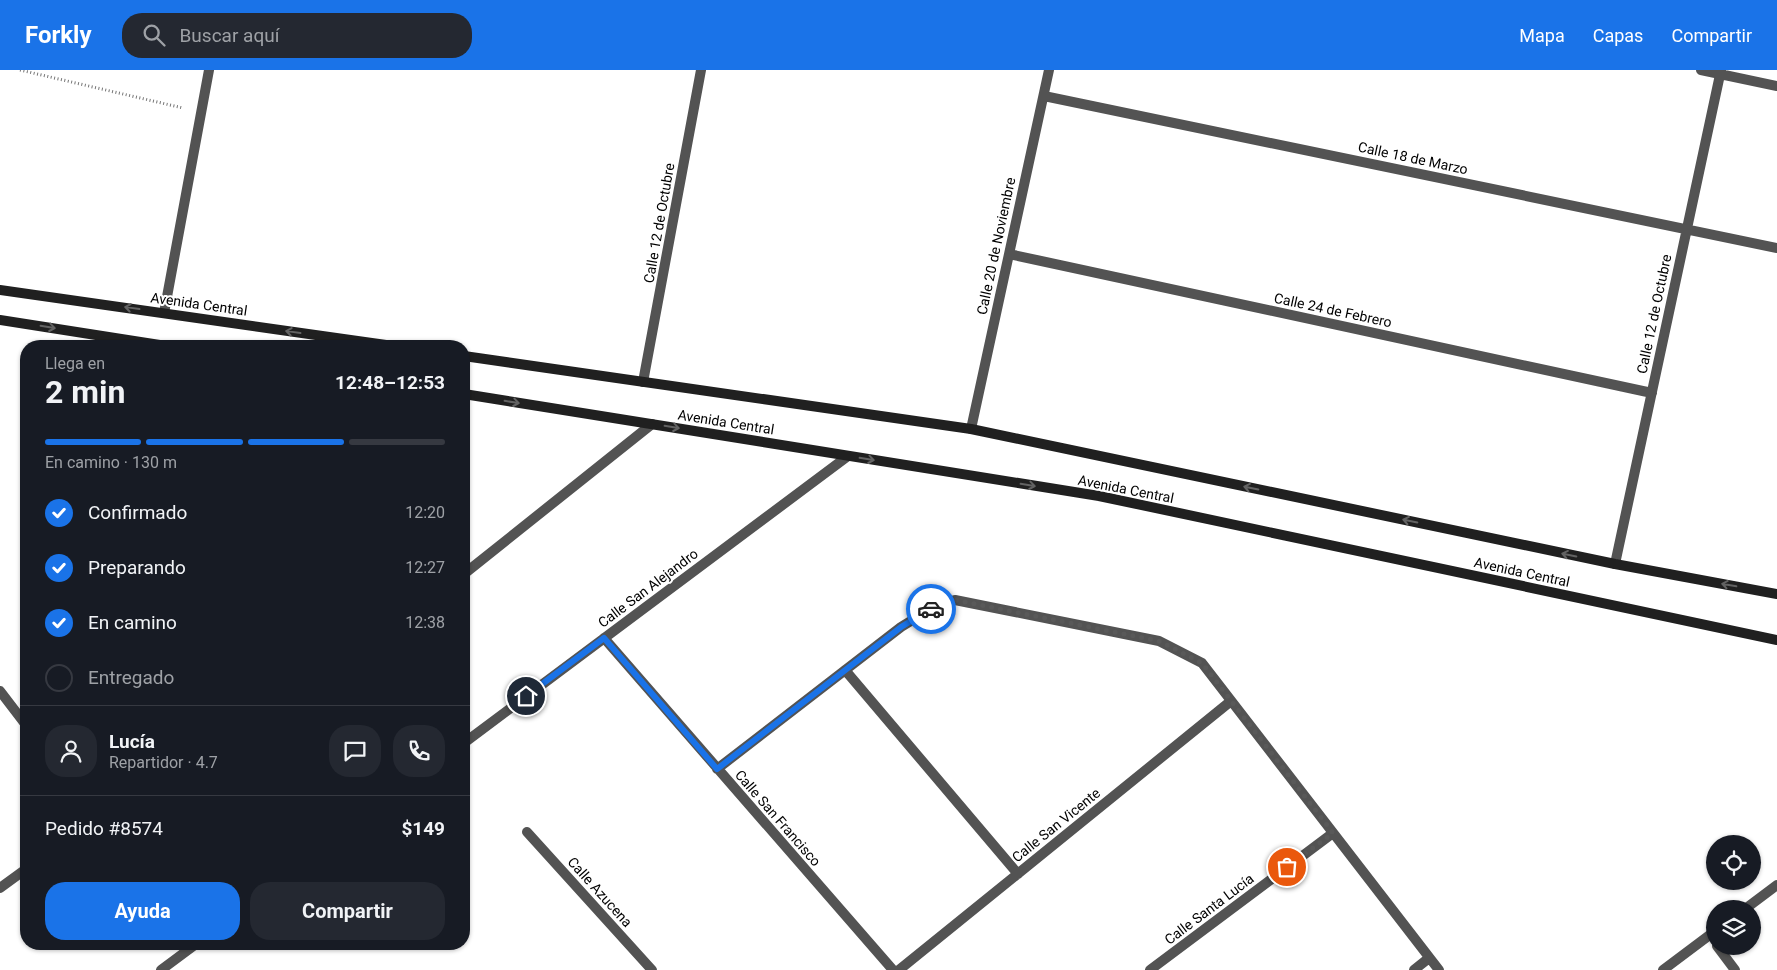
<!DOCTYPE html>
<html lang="es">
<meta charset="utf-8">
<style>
body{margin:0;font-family:Roboto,sans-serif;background:#242831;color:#f1f3f6;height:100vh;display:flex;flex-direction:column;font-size:19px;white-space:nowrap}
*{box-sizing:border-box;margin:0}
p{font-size:16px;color:#9ea1a6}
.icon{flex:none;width:28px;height:28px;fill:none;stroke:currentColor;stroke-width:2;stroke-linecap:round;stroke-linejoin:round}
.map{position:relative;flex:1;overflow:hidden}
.sheet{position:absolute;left:20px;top:270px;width:450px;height:610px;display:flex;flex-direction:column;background:#171b24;border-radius:20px;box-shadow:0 1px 4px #0004}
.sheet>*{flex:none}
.fabs{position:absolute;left:1706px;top:765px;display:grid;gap:10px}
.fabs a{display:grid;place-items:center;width:55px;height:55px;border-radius:50%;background:#171b24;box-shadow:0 1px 4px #0004;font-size:25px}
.pin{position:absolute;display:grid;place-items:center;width:42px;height:42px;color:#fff;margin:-21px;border:2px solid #fff;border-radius:50%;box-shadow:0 1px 5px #0007}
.courier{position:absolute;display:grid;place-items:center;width:50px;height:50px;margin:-25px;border:4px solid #1a73e8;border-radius:50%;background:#fff;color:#222;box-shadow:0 1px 6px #0007}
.head em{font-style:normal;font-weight:700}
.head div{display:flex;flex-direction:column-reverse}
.head{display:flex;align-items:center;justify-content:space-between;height:85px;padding:0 25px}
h1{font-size:32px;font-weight:700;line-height:38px}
.bar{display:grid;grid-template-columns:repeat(4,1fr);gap:8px 5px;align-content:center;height:60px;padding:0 25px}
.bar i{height:6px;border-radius:4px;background:#363941}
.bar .current{background:#1a73e8}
.bar p{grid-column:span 4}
.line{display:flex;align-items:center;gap:12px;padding:0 25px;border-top:1px solid #363941}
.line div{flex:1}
.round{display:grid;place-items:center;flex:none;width:52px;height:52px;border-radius:20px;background:#242831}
ol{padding:0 25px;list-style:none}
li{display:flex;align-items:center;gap:15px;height:55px}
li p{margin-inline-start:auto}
li .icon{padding:5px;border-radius:50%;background:#1a73e8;color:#fff;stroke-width:4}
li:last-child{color:#9ea1a6}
li i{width:28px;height:28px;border:2px solid #363941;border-radius:50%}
.action{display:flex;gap:10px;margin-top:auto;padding:10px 25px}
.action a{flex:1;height:58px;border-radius:20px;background:#1a73e8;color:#fff;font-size:20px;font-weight:700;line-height:58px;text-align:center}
.action a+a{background:#242831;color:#f1f3f6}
header{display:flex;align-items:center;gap:30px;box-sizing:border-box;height:70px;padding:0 25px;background:#1a73e8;color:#fff}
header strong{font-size:24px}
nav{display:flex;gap:28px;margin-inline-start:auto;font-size:18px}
.search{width:350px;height:45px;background:#242831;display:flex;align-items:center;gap:12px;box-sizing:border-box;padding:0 18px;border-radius:20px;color:#9ea1a6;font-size:19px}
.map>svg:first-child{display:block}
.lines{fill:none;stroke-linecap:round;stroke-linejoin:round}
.path{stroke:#757575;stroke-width:3;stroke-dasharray:1 2.5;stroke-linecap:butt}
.minor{stroke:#535353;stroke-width:10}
.secondary{stroke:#202020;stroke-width:10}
.oneway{stroke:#636363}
.done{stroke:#595959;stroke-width:5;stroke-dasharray:0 9}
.route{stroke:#1a73e8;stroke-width:6}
.labels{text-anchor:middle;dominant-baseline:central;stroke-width:4;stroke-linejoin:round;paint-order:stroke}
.street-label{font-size:14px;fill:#000;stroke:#fff}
</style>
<header>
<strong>Forkly</strong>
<div class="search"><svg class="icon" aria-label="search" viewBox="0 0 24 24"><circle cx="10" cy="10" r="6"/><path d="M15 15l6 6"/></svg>Buscar aquí</div>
<nav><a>Mapa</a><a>Capas</a><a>Compartir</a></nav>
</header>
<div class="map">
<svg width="1777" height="900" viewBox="0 0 1777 900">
<rect width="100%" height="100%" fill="#fff"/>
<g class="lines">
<path class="path" d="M20,0L183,38"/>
<path class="minor" d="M1701,0L1777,16
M1044,26L1777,178
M1009,184L1652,323
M164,243L209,0
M643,312L701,0
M971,359L1049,0
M1615,494L1721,0
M464,504L652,354
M604,568L893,900
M845,600L1018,804
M0,621L26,655
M464,673L848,386
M717,699L901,557L932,538L955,530L1159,571L1202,593L1439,900
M527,762L652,900
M0,818L26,799
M1745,839L1777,815
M1717,876L1735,900
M161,900L196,874
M899,900L1231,631
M1150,900L1333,763
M1414,900L1429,888
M1663,900L1715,861"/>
<path class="secondary" d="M0,220L393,276
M0,250L166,276
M464,286L971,359L1615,494L1777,524
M464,324L1099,426L1777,570"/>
</g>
<defs><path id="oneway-shaft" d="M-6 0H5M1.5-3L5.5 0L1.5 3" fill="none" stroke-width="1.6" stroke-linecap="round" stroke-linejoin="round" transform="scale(1.25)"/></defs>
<g class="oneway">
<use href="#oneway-shaft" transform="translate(132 238) rotate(-172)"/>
<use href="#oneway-shaft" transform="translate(48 257) rotate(9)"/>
<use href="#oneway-shaft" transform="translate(293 262) rotate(-172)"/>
<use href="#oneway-shaft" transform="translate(512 332) rotate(9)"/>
<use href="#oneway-shaft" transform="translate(672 357) rotate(9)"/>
<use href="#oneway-shaft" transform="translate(867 389) rotate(9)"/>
<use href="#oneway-shaft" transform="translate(1028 415) rotate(9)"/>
<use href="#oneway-shaft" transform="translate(1251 418) rotate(-168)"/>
<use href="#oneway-shaft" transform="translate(1410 451) rotate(-168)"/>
<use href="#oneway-shaft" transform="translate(1569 485) rotate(-168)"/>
<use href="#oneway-shaft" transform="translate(1729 515) rotate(-170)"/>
</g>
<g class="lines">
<path class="done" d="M931,539L955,530L1159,571L1202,593L1333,763L1287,797"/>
<path class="route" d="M526,626L604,568L717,699L901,557L931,539"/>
</g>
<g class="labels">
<g class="street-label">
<text transform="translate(1413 88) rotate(12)">Calle 18 de Marzo</text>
<text transform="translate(659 153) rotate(-80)">Calle 12 de Octubre</text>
<text transform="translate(996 176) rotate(-78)">Calle 20 de Noviembre</text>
<text transform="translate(199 234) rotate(8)">Avenida Central</text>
<text transform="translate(1333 240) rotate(12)">Calle 24 de Febrero</text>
<text transform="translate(1654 244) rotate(-78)">Calle 12 de Octubre</text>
<text transform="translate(726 352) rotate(9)">Avenida Central</text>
<text transform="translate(1126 419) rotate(11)">Avenida Central</text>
<text transform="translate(1522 502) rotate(12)">Avenida Central</text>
<text transform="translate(648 518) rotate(-37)">Calle San Alejandro</text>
<text transform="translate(778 748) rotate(49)">Calle San Francisco</text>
<text transform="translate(1056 755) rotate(-39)">Calle San Vicente</text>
<text transform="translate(600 822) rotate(48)">Calle Azucena</text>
<text transform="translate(1209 839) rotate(-37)">Calle Santa Lucía</text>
</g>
</g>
</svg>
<div class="fabs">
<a><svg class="icon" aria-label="locate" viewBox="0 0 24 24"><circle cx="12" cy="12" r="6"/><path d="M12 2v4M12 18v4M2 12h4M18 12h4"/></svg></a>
<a><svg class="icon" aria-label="layers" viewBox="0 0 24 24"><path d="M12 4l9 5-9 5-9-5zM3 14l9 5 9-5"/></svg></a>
</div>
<div class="pin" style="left:1287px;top:797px;background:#ea580c"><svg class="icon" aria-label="bag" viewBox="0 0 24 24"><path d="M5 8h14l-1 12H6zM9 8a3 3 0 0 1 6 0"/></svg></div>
<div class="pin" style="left:526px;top:626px;background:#1f2937"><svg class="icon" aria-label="home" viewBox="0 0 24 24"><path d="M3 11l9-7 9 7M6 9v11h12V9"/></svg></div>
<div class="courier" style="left:931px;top:539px"><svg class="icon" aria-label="car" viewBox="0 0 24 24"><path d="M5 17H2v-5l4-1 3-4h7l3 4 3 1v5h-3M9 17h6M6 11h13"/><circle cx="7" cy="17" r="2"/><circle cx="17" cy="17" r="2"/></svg></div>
<section class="sheet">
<div class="head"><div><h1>2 min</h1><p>Llega en</p></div><em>12:48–12:53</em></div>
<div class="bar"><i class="current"></i><i class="current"></i><i class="current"></i><i></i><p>En camino · 130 m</p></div>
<ol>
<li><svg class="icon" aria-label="check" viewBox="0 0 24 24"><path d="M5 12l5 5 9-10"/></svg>Confirmado<p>12:20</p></li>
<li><svg class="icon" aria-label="check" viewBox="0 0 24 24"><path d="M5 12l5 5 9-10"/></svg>Preparando<p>12:27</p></li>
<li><svg class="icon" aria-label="check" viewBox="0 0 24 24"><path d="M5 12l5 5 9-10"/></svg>En camino<p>12:38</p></li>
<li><i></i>Entregado</li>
</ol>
<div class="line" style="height:90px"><a class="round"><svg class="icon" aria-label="person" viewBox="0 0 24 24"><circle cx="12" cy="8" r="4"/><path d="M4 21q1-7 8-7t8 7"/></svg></a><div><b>Lucía</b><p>Repartidor · 4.7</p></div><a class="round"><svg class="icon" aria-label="chat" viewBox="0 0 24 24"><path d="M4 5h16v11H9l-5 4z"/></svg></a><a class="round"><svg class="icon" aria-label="phone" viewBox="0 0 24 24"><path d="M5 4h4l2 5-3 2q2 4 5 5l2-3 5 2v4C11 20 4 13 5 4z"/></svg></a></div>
<div class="line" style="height:65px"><div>Pedido #8574</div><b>$149</b></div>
<div class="action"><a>Ayuda</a><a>Compartir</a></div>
</section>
</div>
